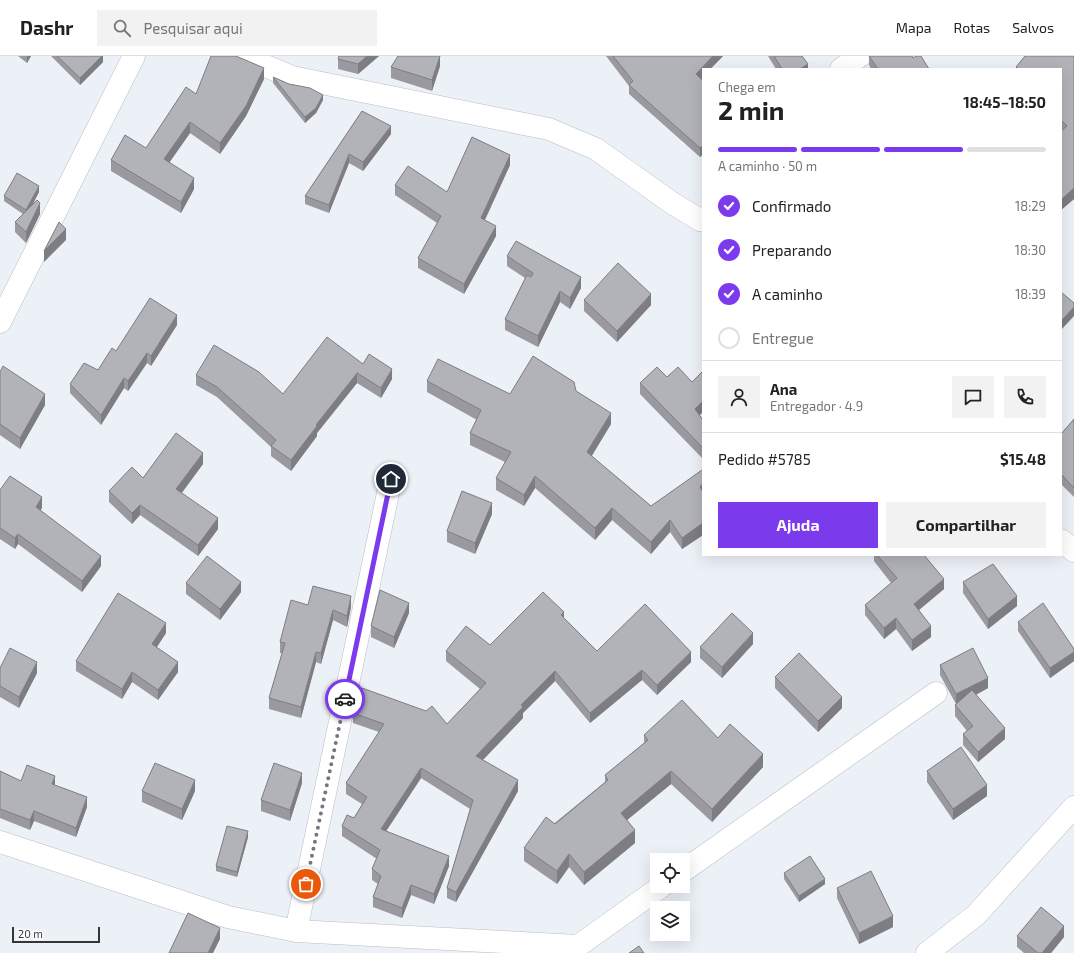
<!DOCTYPE html>
<html lang="pt">
<meta charset="utf-8">
<style>
body{margin:0;font-family:"Exo 2",sans-serif;background:#f2f2f2;color:#222;height:100vh;display:flex;flex-direction:column;font-size:15px;white-space:nowrap}
*{box-sizing:border-box;margin:0}
p{font-size:13px;color:#767676}
.icon{flex:none;width:22px;height:22px;fill:none;stroke:currentColor;stroke-width:2;stroke-linecap:round;stroke-linejoin:round}
.map{position:relative;flex:1;overflow:hidden}
.panel{position:absolute;left:702px;top:12px;width:360px;height:488px;display:flex;flex-direction:column;background:#fff;border-radius:0px;box-shadow:0 4px 16px #0002}
.panel>*{flex:none}
.fabs{position:absolute;left:650px;top:797px;display:grid;gap:8px}
.fabs a{display:grid;place-items:center;width:40px;height:40px;border-radius:0px;background:#fff;box-shadow:0 4px 16px #0002;font-size:20px}
.scale{position:absolute;left:12px;bottom:10px;width:88px;box-sizing:border-box;padding-left:4px;border:2px solid #343638;border-top:0;font-size:11px;line-height:14px;white-space:nowrap;color:#343638;-webkit-text-stroke:3px #fcfdfe;paint-order:stroke}
.pin{position:absolute;display:grid;place-items:center;width:34px;height:34px;color:#fff;margin:-17px;border:2px solid #fff;border-radius:50%;box-shadow:0 1px 4px #0007}
.courier{position:absolute;display:grid;place-items:center;width:40px;height:40px;margin:-20px;border:3px solid #7c3aed;border-radius:50%;background:#fff;color:#222;box-shadow:0 1px 5px #0007}
.head em{font-style:normal;font-weight:700}
.head div{display:flex;flex-direction:column-reverse}
.head{display:flex;align-items:center;justify-content:space-between;height:68px;padding:0 16px}
h1{font-size:26px;font-weight:700;line-height:30px}
.bar{display:grid;grid-template-columns:repeat(4,1fr);gap:6px 4px;align-content:center;height:48px;padding:0 16px}
.bar i{height:5px;border-radius:3px;background:#e0e0e0}
.bar .current{background:#7c3aed}
.bar p{grid-column:span 4}
.line{display:flex;align-items:center;gap:10px;padding:0 16px;border-top:1px solid #e0e0e0}
.line div{flex:1}
.round{display:grid;place-items:center;flex:none;width:42px;height:42px;border-radius:0px;background:#f2f2f2}
ol{padding:0 16px;list-style:none}
li{display:flex;align-items:center;gap:12px;height:44px}
li p{margin-inline-start:auto}
li .icon{padding:4px;border-radius:50%;background:#7c3aed;color:#fff;stroke-width:4}
li:last-child{color:#767676}
li i{width:22px;height:22px;border:2px solid #e0e0e0;border-radius:50%}
.cta{display:flex;gap:8px;margin-top:auto;padding:8px 16px}
.cta a{flex:1;height:46px;border-radius:0px;background:#7c3aed;color:#fff;font-size:16px;font-weight:700;line-height:46px;text-align:center}
.cta a+a{background:#f2f2f2;color:#222}
header{display:flex;align-items:center;gap:24px;box-sizing:border-box;height:56px;padding:0 20px;background:#fff;border-bottom:1px solid #e0e0e0}
header strong{font-size:19px}
nav{display:flex;gap:22px;margin-inline-start:auto;font-size:14px}
.search{width:280px;height:36px;background:#f2f2f2;display:flex;align-items:center;gap:10px;box-sizing:border-box;padding:0 14px;border-radius:0px;color:#767676;font-size:15px}
.map>svg:first-child{display:block}
.lines{fill:none;stroke-linecap:round;stroke-linejoin:round}
.street-casing{stroke:#babdc4;stroke-width:23}
.street{stroke:#fff;stroke-width:22}
.wall{fill:#99999f}
.shaded-wall{fill:#7d7d82}
.building{fill:#b2b2b9;stroke:#7d7d82}
.done{stroke:#74777b;stroke-width:4;stroke-dasharray:0 7.2}
.route{stroke:#7c3aed;stroke-width:5}
</style>
<header>
<strong>Dashr</strong>
<div class="search"><svg class="icon" aria-label="search" viewBox="0 0 24 24"><circle cx="10" cy="10" r="6"/><path d="M15 15l6 6"/></svg>Pesquisar aqui</div>
<nav><a>Mapa</a><a>Rotas</a><a>Salvos</a></nav>
</header>
<div class="map">
<svg width="1074" height="897" viewBox="0 0 1074 897">
<rect width="100%" height="100%" fill="#ecf0f7"/>
<g class="lines">
<g class="street-casing">
<path id="street" d="M242,0L292,21L549,73L596,93L672,147L700,164L703,162
M841,13L860,0
M0,266L134,0
M1061,484L1074,495
M0,786L228,861L296,875L578,890L662,830
M683,815L936,637
M296,875L391,423
M927,897L976,859L1074,751"/>
</g>
<use href="#street" class="street"/>
</g>
<path class="wall" d="M18,0H31L27,7Z
M51,0H103V6L80,29Z
M379,0L358,18L338,13V3Z
M440,0V10L432,35L391,22V11Z
M606,0H723L701,23L703,25V98L700,101L629,38V30Z
M768,0H802L808,13H776Z
M869,0H912L913,2L929,13H871L869,9Z
M1074,0V143L1061,154V13H1016V11Z
M273,21L289,28L323,44L316,57L305,67L273,27Z
M264,23L246,60L220,98L190,77L169,107L194,133L181,157L111,115V104L146,92Z
M362,55L391,78L363,115L349,107L329,157L305,148V140Z
M510,109L485,164L496,180L464,238L418,212V202L437,167L395,139V129L447,136Z
M39,136L32,150L40,158L26,187L15,176V166L23,158L4,145V140Z
M507,200L581,232L570,253L560,246L538,291L505,274V263L525,222L507,210Z
M584,244L651,249L617,286L584,255Z
M177,269L151,310L147,307L128,335L124,332L101,369L70,337V328L98,314L116,295Z
M363,308L392,323L381,342L357,327L317,377V380L291,415L271,400V391L217,341L196,329V319L283,338Z
M0,316L45,349L20,393L0,379Z
M427,325L510,338L576,335L611,368L591,400L651,450L703,415V479L682,493L670,476L651,498L612,464L595,484L535,432L524,450L496,434V422L505,406L470,389V377L477,364L427,336Z
M640,327L703,356L699,359L703,364V403L640,338Z
M1074,363V441L1061,428V377H1062Z
M203,408L182,437L218,473L198,500L140,459L132,468L109,446V435L143,422Z
M0,434L42,452L40,454L101,510L82,536L18,488L15,493L0,483Z
M492,458L475,498L447,486V475Z
M874,499H924L944,533L919,554L931,581L912,595L896,573L884,583L865,559V549L891,527L874,505Z
M963,526L1017,550L988,573L963,537Z
M186,527L241,536L220,564L186,538Z
M308,549L351,551L347,571L333,564L321,608L316,606L301,662L269,653V642L282,597H280V586Z
M409,557L394,592L371,581V570Z
M564,563L597,595L691,606L657,639L642,624L590,667L555,625L523,657V662L483,704L518,735L456,846L447,842V832L470,753L421,722L386,775L449,810L434,848L411,839L402,862L373,851V841L378,828L372,824V813L377,803L342,780V770L354,762L362,748L346,738V727L379,676L353,667V657L447,668L480,633L446,605V595L490,589Z
M1018,566L1074,593V605L1050,622L1018,575Z
M166,577L157,591L178,616L158,644L132,626L122,643L76,615V605Z
M753,588L722,622L700,602V591Z
M940,609L988,632L976,639L1005,683L978,706L963,689V678L967,675L955,660V649L956,648L940,619Z
M0,612L37,617L19,652L0,641Z
M775,621L842,652L818,676L775,632Z
M644,679L718,682L763,711L712,766L671,728L627,764L635,787L584,829L569,811L557,828L524,805V792L605,726V719L644,687Z
M0,715L21,725L55,729L87,751L76,781L34,765L30,774L0,762Z
M927,715L987,740L953,764L927,726Z
M302,727L290,765L261,755V744Z
M142,735H195L182,764L142,746Z
M248,781L237,821L216,815V810Z
M784,817L825,828L799,846L784,823Z
M837,832L893,871L859,888L837,842Z
M1017,880L1064,881L1051,897H1024L1017,891Z"/>
<path class="shaded-wall" d="M27,0H31L27,7Z
M102,0H103V6L80,29V22Z
M367,0H379L358,18V8Z
M440,0V10L432,35V24Z
M713,0H723L710,13H703V21L696,28V18Z
M808,8V13H800Z
M264,12V23L246,60L220,98V87Z
M323,39V44L316,57L305,67V61Z
M190,66V77L164,114V103Z
M391,70V78L363,115V106Z
M703,89V98L700,101V92Z
M349,98V107L329,157V149Z
M510,99V109L481,172V162Z
M194,122V133L181,157V146Z
M39,130V136L26,160V154Z
M1074,132V143L1061,154V144Z
M40,147V158L26,187V176Z
M496,170V180L464,238V228Z
M66,173V184L44,206V195Z
M581,221V232L570,253V242Z
M560,235V246L538,291V280Z
M651,238V249L617,286V275Z
M1074,251V260L1061,274V265Z
M177,259V269L151,310V300Z
M147,297V307L128,335V325Z
M392,313V323L381,342V332Z
M357,317V327L317,377V380L291,415V404L316,369Z
M124,322V332L101,369V359Z
M45,338V349L20,393V382Z
M703,345V356L695,364V353Z
M611,357V368L587,408V396Z
M203,397V408L176,444V433Z
M535,420V432L524,450V439Z
M703,427V439L700,431Z
M42,441V452L36,461V451Z
M492,447V458L475,498V487Z
M140,449V459L132,468V457Z
M612,452V464L595,484V472Z
M218,462V473L198,500V489Z
M670,464V476L651,498V486Z
M703,467V479L682,493V482Z
M18,478V488L15,493V482Z
M101,500V510L82,536V525Z
M944,523V533L914,558V548Z
M241,526V536L220,564V553Z
M351,540V551L347,571V560Z
M1017,540V550L988,573V563Z
M409,547V557L394,592V581Z
M333,554V564L321,608V597Z
M564,556V567L561,559Z
M896,562V573L884,583V572Z
M166,567V577L152,598V588Z
M931,570V581L912,595V584Z
M753,577V588L722,622V611Z
M316,596V606L301,662V651Z
M691,596V606L657,639V629Z
M1074,596V605L1050,622V612Z
M37,606V617L19,652V641Z
M178,606V616L158,644V634Z
M642,614V624L590,667V657Z
M555,615V625L523,657V662L476,711V700L521,649Z
M132,616V626L122,643V633Z
M988,622V632L956,649V638Z
M842,641V652L818,676V665Z
M1005,672V683L978,706V696Z
M763,698V711L712,766V753Z
M421,712V722L381,783V773Z
M671,715V728L621,769V757Z
M302,717V727L290,765V754Z
M55,720V729L52,728Z
M195,724V735L182,764V753Z
M518,724V735L456,846V836Z
M987,729V740L953,764V753Z
M87,741V751L76,781V772Z
M34,755V765L30,774V764Z
M635,774V787L584,829V816Z
M248,775V781L237,821V816Z
M569,798V811L557,828V815Z
M449,800V810L434,848V838Z
M825,823V828L799,846V840Z
M411,829V839L402,862V852Z
M893,860V871L859,888V877Z
M1064,870V881L1051,897H1042Z
M220,872V883L213,897H208Z"/>
<path class="building" d="M57,0H102L80,22Z
M211,0H236L264,12L246,50L220,87L190,66L164,103L194,122L181,146L111,104L125,79L146,92L186,31L196,38Z
M339,0H367L358,8L338,3Z
M398,0H440L432,24L391,11Z
M613,0H713L696,18L703,25V89L700,92L629,29L633,25Z
M774,0H802L808,8L800,13H782Z
M869,0H912L913,2L916,0H921L929,13H878Z
M1025,0H1074V132L1061,144V75L1067,70L1061,64V13H1019L1016,11Z
M273,21L289,28L310,32L323,39L316,52L305,61Z
M362,55L391,70L363,106L349,98L329,149L305,140Z
M472,81L510,99L481,162L496,170L464,228L418,202L441,160L395,129L408,110L447,136Z
M17,117L39,130L26,154L4,140Z
M37,144L40,147L26,176L15,166Z
M59,166L66,173L44,195Z
M516,185L581,221L570,242L560,235L538,280L505,263L527,219L531,221L533,217L507,200Z
M618,207L651,238L617,275L584,244Z
M1061,236L1074,247V251L1061,265Z
M150,242L177,259L151,300L147,297L128,325L124,322L101,359L70,328L84,307L98,314L112,292L116,295Z
M327,281L363,308L369,298L392,313L381,332L357,317L358,316L316,369L317,370L291,404L271,390L276,384L217,331L196,319L214,289L259,316L283,338Z
M533,300L574,326L576,335L611,357L587,396L651,450L702,414L703,415V427L700,431L703,436V467L682,482L670,464L651,486L612,452L595,472L535,420L524,439L496,422L511,396L470,377L481,354L427,325L438,303L510,338Z
M3,310L45,338L20,382L0,368V316Z
M657,311L667,321L678,311L692,326L703,315V345L695,353L703,364V392L640,327Z
M1074,363V432L1061,418V377H1062Z
M176,377L203,397L176,433L218,462L198,489L140,449L132,457L109,435L132,411L143,422Z
M10,420L42,441L36,451L101,500L82,525L18,478L15,482L0,472V434Z
M462,435L492,447L475,487L447,475Z
M877,499H924L944,523L914,548L931,570L912,584L896,562L884,572L865,549L897,522Z
M207,500L241,526L220,553L186,527Z
M993,508L1017,540L988,563L963,526Z
M313,530L351,540L347,560L333,554L321,597L316,596L301,651L269,642L285,587L280,586L291,544L308,549Z
M380,534L409,547L394,581L371,570Z
M543,536L564,556L561,559L597,595L645,548L691,596L657,629L642,614L590,657L555,615L521,649L523,651L476,700L518,724L456,836L447,832L473,744L421,712L381,773L449,800L434,838L411,829L402,852L373,841L381,820L372,813L380,794L342,770L347,759L354,762L367,741L346,727L384,668L353,657L362,632L426,655L432,650L447,668L486,627L446,595L466,570L490,589Z
M118,537L166,567L152,588L178,606L158,634L132,616L122,633L76,605Z
M1043,547L1074,593V596L1050,612L1018,566Z
M732,557L753,577L722,611L700,591Z
M10,592L37,606L19,641L0,630V612Z
M973,592L988,622L956,638L940,609Z
M799,597L842,641L818,665L775,621Z
M972,634L1005,672L978,696L963,678L973,670L955,649Z
M682,644L718,682L730,668L763,698L712,753L671,715L621,757L635,774L584,816L569,798L557,815L524,792L546,761L555,768L608,724L605,719L648,684L644,679Z
M961,691L987,729L953,753L927,715Z
M155,707L195,724L182,753L142,735Z
M274,707L302,717L290,754L261,744Z
M27,709L55,720L52,728L87,741L76,772L34,755L30,764L0,753V715L21,725Z
M227,770L248,775L237,816L216,810Z
M810,800L825,823L799,840L784,817Z
M871,815L893,860L859,877L837,832Z
M1041,851L1064,870L1042,897H1038L1017,880Z
M188,857L220,872L208,897H169Z
M639,890L644,897H629Z"/>
<g class="lines">
<path class="done" d="M306,828L345,643"/>
<path class="route" d="M345,643L391,423"/>
</g>
</svg>
<div class="fabs">
<a><svg class="icon" aria-label="locate" viewBox="0 0 24 24"><circle cx="12" cy="12" r="6"/><path d="M12 2v4M12 18v4M2 12h4M18 12h4"/></svg></a>
<a><svg class="icon" aria-label="layers" viewBox="0 0 24 24"><path d="M12 4l9 5-9 5-9-5zM3 14l9 5 9-5"/></svg></a>
</div>
<div class="scale">20 m</div>
<div class="pin" style="left:306px;top:828px;background:#ea580c"><svg class="icon" aria-label="bag" viewBox="0 0 24 24"><path d="M5 8h14l-1 12H6zM9 8a3 3 0 0 1 6 0"/></svg></div>
<div class="pin" style="left:391px;top:423px;background:#1f2937"><svg class="icon" aria-label="home" viewBox="0 0 24 24"><path d="M3 11l9-7 9 7M6 9v11h12V9"/></svg></div>
<div class="courier" style="left:345px;top:643px"><svg class="icon" aria-label="car" viewBox="0 0 24 24"><path d="M5 17H2v-5l4-1 3-4h7l3 4 3 1v5h-3M9 17h6M6 11h13"/><circle cx="7" cy="17" r="2"/><circle cx="17" cy="17" r="2"/></svg></div>
<section class="panel">
<div class="head"><div><h1>2 min</h1><p>Chega em</p></div><em>18:45–18:50</em></div>
<div class="bar"><i class="current"></i><i class="current"></i><i class="current"></i><i></i><p>A caminho · 50 m</p></div>
<ol>
<li><svg class="icon" aria-label="check" viewBox="0 0 24 24"><path d="M5 12l5 5 9-10"/></svg>Confirmado<p>18:29</p></li>
<li><svg class="icon" aria-label="check" viewBox="0 0 24 24"><path d="M5 12l5 5 9-10"/></svg>Preparando<p>18:30</p></li>
<li><svg class="icon" aria-label="check" viewBox="0 0 24 24"><path d="M5 12l5 5 9-10"/></svg>A caminho<p>18:39</p></li>
<li><i></i>Entregue</li>
</ol>
<div class="line" style="height:72px"><a class="round"><svg class="icon" aria-label="person" viewBox="0 0 24 24"><circle cx="12" cy="8" r="4"/><path d="M4 21q1-7 8-7t8 7"/></svg></a><div><b>Ana</b><p>Entregador · 4.9</p></div><a class="round"><svg class="icon" aria-label="chat" viewBox="0 0 24 24"><path d="M4 5h16v11H9l-5 4z"/></svg></a><a class="round"><svg class="icon" aria-label="phone" viewBox="0 0 24 24"><path d="M5 4h4l2 5-3 2q2 4 5 5l2-3 5 2v4C11 20 4 13 5 4z"/></svg></a></div>
<div class="line" style="height:52px"><div>Pedido #5785</div><b>$15.48</b></div>
<div class="cta"><a>Ajuda</a><a>Compartilhar</a></div>
</section>
</div>
